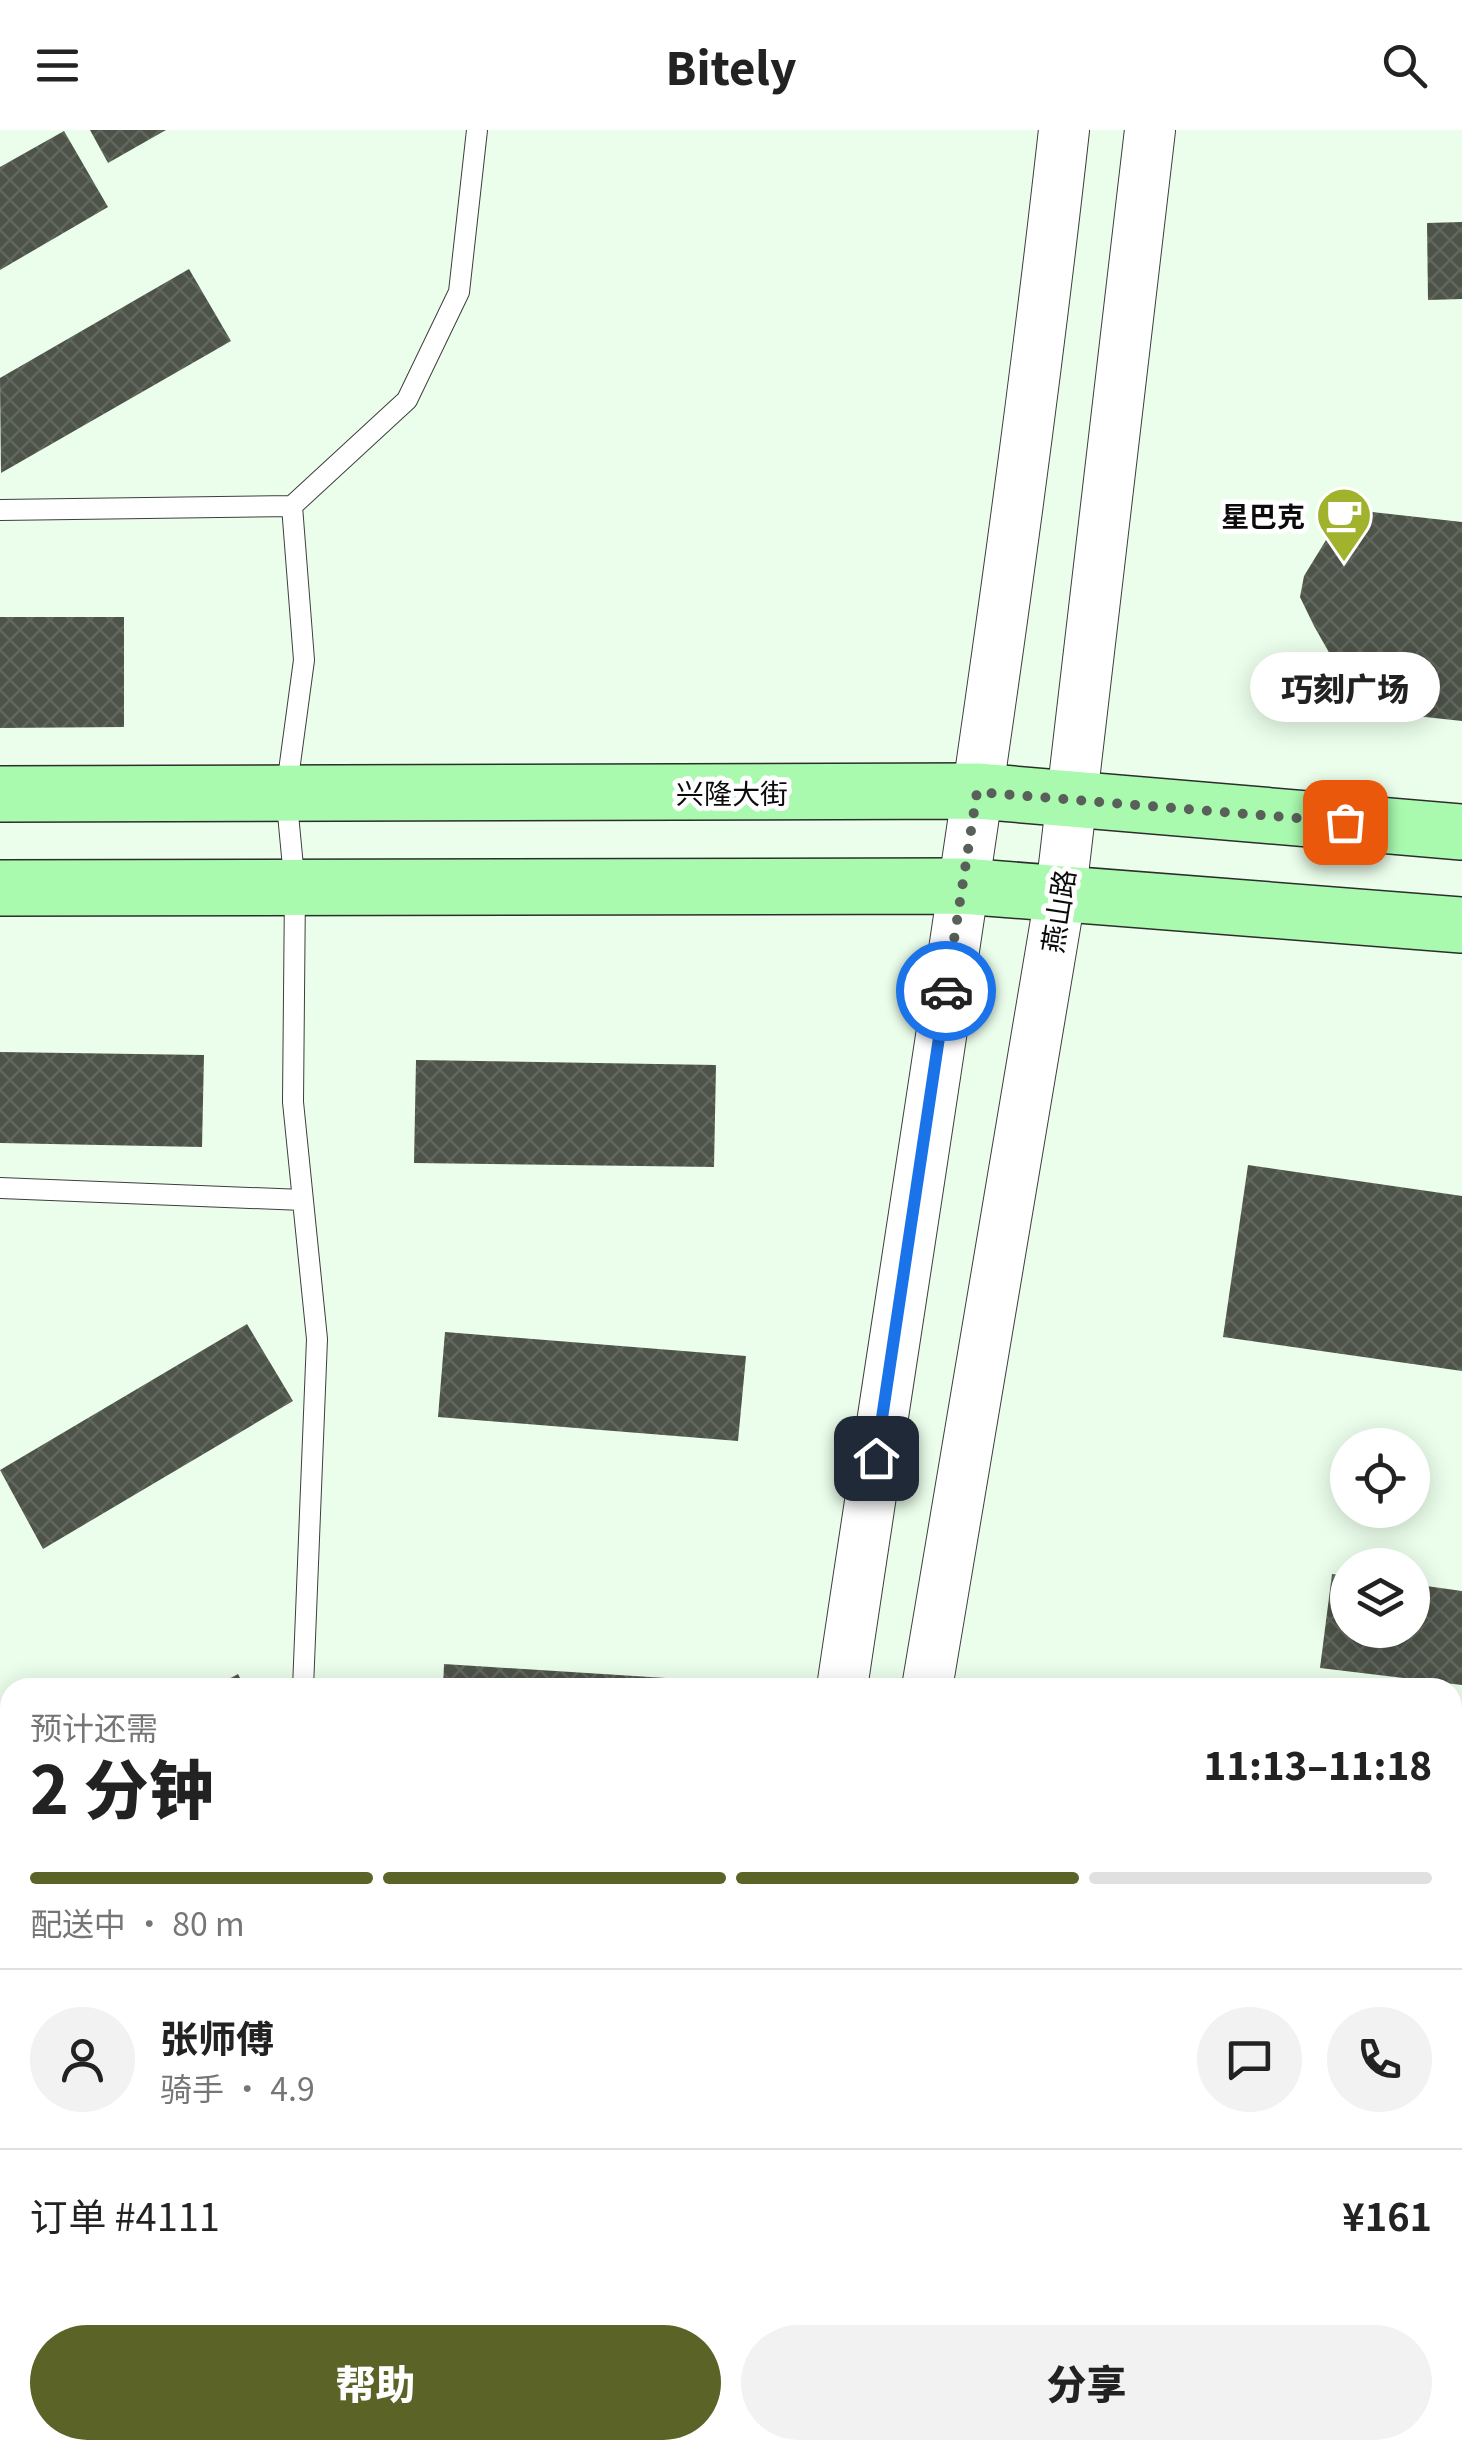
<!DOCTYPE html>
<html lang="zh">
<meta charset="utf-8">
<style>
body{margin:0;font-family:Georgia,"Noto Sans SC",serif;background:#f2f2f2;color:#222;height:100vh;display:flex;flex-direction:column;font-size:38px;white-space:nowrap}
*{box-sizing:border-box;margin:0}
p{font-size:32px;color:#767676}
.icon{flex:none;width:55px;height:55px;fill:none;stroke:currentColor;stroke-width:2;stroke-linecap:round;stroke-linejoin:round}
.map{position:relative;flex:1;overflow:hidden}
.drawer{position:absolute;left:0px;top:1548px;width:1462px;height:782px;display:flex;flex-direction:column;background:#fff;border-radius:30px 30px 0 0;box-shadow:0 5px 25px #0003}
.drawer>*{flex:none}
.fabs{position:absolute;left:1330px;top:1298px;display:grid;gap:20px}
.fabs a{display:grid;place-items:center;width:100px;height:100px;border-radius:50%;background:#fff;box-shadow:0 5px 25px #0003;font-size:50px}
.pin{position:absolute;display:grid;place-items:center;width:85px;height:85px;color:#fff;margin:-42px;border-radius:20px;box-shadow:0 5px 15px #0006}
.courier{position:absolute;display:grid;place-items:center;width:100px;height:100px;margin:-50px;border:8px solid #1a73e8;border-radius:50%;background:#fff;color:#222;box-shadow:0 2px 12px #0007}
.bubble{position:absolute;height:70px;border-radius:35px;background:#fff;box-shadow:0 5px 25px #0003;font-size:32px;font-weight:800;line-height:70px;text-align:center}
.overview em{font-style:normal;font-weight:800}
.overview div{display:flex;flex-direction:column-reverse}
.overview{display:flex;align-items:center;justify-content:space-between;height:170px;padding:0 30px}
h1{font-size:65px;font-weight:800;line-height:75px}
.bar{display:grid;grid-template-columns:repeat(4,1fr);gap:15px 10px;align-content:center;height:120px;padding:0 30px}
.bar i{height:12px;border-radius:8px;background:#e0e0e0}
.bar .on{background:#5b6326}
.bar p{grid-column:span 4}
.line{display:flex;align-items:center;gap:25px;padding:0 30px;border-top:2px solid #e0e0e0}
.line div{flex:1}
.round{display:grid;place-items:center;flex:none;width:105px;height:105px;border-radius:52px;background:#f2f2f2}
.primary-button{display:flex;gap:20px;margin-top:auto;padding:20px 30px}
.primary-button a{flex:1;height:115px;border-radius:60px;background:#5b6326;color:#fff;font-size:40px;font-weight:800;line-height:115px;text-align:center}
.primary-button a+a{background:#f2f2f2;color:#222}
header{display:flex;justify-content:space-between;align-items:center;height:130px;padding:0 30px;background:#fff;font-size:45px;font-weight:800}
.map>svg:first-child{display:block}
.building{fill:url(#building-cross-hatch)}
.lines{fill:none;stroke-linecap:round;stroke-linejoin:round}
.service-casing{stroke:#3e3e3e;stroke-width:22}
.tertiary-casing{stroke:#3e3e3e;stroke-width:52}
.secondary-casing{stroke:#2d2d2d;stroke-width:58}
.service{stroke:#fff;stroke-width:20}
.tertiary{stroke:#fff;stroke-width:50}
.secondary{stroke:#a9faaf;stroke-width:55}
.done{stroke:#596059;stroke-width:10;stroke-dasharray:0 18}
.route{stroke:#1a73e8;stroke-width:12}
.labels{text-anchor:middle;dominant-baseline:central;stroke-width:10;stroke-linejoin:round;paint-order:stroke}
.poi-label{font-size:28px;font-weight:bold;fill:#0b0b0b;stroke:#fff;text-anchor:end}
.street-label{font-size:28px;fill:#0b0b0b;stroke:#fff}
</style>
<header><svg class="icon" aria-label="menu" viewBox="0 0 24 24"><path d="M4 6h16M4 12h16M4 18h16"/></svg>Bitely<svg class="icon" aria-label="search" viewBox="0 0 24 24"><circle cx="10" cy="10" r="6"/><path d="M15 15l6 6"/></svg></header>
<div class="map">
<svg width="1462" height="2328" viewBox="0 0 1462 2328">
<defs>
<pattern id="building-cross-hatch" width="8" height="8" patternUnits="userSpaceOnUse" patternTransform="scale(2.5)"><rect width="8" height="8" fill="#4d5348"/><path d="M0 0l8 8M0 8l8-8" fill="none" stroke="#62675e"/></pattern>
</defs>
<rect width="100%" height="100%" fill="#ebfeeb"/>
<path class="building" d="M90,0H166L108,33Z
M64,1L108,77L0,140V37Z
M1462,92V169L1428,170L1427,93Z
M189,139L231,211L1,343L0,248Z
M1345,379L1462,392V591L1370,581L1343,547L1314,496L1300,467L1304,446Z
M0,487H124V597L0,598Z
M0,922L204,925L202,1017L0,1013Z
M416,930L716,935L714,1037L414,1033Z
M1248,1035L1462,1066V1241L1223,1207Z
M247,1194L293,1271L43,1419L0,1340Z
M445,1202L746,1226L738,1311L438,1287Z
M1332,1444L1348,1446V1500H1412V1454L1462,1461V1555L1320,1538Z
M444,1534L713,1551V1558H443Z
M238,1544L245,1558H212Z
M10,1667V1740L0,1721V1672Z
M10,2008V2125L0,2108V2013Z
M0,2248H10V2320H61L60,2328L0,2324Z
M258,2320H420L419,2328H257Z
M473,2320H607V2328H473Z
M1020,2320H1371L1370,2328H1020Z"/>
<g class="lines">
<g class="service-casing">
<path id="service" d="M292,376L304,530L286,663L295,758L293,972L317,1209L303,1558
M0,380L292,376L407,270L459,162L477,0
M0,1058L303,1070
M141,2328L142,2320"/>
</g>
<g class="tertiary-casing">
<path id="tertiary" d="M842,1558C919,1039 1006,521 1064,0
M927,1558L1061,761L1150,0
M726,2328L728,2320
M797,2328L799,2320"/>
</g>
<g class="secondary-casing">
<path id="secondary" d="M0,664L977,661L1462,702
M0,758L962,756L1462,795"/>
</g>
<use href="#service" class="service"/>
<use href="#tertiary" class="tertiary"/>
<use href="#secondary" class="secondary"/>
</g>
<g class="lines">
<path class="done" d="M946,861L977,662L1345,692"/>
<path class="route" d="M876,1328L946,861"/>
</g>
<defs>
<g id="cafe-pin" transform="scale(2.875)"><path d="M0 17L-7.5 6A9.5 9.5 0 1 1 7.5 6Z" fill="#a1b32c" stroke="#fff"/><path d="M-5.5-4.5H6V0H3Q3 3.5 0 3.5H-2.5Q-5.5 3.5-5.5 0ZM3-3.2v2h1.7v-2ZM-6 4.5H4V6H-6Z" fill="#fff"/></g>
</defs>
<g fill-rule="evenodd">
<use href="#cafe-pin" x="1344" y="385"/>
</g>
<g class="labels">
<g class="poi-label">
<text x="1305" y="385">星巴克</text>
</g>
<g class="street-label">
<text x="732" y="662">兴隆大街</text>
<text transform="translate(1057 781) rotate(-81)">燕山路</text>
</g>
</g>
</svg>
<div class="fabs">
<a><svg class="icon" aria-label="locate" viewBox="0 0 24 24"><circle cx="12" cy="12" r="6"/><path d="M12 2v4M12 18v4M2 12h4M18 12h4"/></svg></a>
<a><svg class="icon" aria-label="layers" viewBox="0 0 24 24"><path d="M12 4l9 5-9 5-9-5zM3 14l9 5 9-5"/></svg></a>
</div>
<div class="pin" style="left:1345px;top:692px;background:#ea580c"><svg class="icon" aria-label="bag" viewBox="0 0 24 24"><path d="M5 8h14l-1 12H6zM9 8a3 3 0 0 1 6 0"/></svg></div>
<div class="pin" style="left:876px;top:1328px;background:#1f2937"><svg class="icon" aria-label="home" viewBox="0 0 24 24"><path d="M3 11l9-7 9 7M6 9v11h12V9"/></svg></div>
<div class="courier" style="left:946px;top:861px"><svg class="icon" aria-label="car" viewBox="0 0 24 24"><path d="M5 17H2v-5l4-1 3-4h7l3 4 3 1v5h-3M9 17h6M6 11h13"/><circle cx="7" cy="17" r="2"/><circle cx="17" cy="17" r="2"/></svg></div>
<div class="bubble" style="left:1250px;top:522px;width:190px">巧刻广场</div>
<section class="drawer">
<div class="overview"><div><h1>2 分钟</h1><p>预计还需</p></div><em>11:13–11:18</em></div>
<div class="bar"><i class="on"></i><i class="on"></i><i class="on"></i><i></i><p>配送中 · 80 m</p></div>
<div class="line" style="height:180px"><a class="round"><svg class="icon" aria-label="person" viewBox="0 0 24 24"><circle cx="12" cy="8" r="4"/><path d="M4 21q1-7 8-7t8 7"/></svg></a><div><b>张师傅</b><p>骑手 · 4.9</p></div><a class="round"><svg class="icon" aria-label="chat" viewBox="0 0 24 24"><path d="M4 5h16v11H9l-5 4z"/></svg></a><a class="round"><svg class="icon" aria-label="phone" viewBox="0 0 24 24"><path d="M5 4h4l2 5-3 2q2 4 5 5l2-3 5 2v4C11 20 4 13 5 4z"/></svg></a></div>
<div class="line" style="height:130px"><div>订单 #4111</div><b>¥161</b></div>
<div class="primary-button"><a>帮助</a><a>分享</a></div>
</section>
</div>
